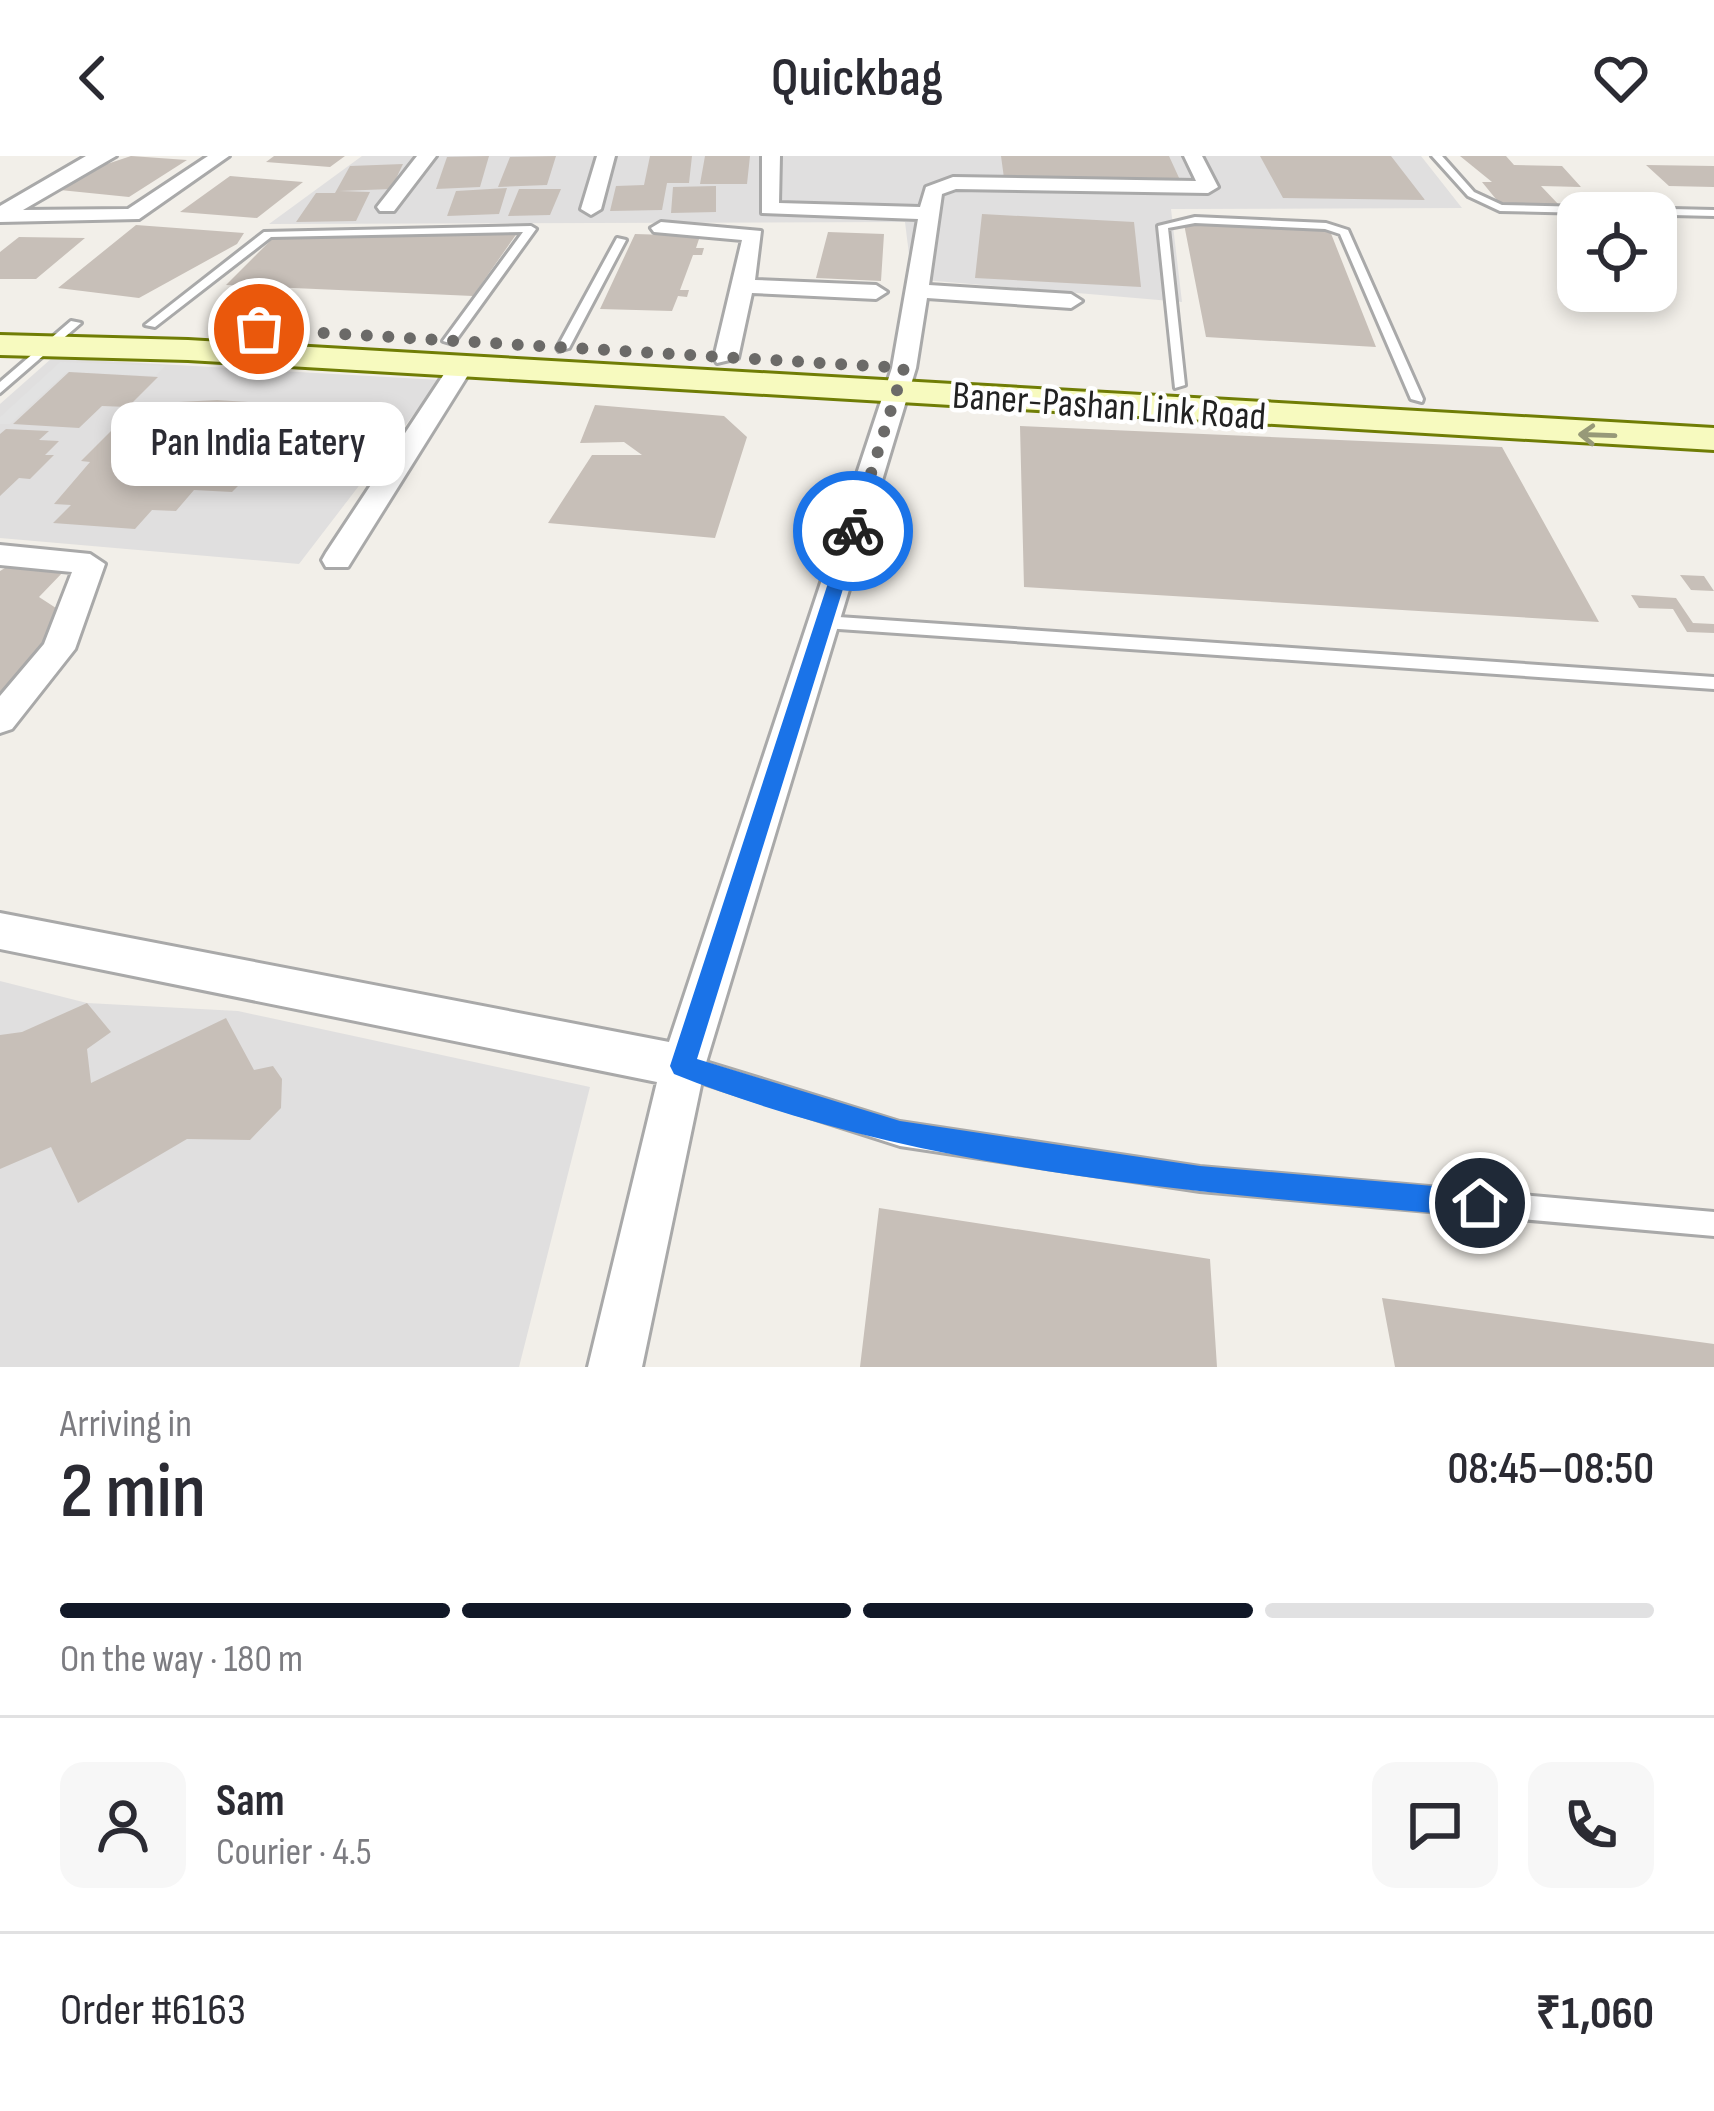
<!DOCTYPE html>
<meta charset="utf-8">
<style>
body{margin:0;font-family:"Sofia Sans Condensed",sans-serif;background:#f7f7f7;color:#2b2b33;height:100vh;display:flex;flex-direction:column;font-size:45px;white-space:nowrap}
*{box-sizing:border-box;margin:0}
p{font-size:39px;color:#7c7c81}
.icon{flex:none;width:66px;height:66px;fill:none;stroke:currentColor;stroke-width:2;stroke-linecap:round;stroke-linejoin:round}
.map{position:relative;height:1211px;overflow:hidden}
.drawer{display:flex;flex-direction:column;background:#fff;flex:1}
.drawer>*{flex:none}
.fabs{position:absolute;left:1557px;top:36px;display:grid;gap:24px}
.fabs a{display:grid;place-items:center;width:120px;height:120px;border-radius:24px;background:#fff;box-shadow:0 6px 18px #0003;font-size:60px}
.pin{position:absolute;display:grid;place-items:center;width:102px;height:102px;color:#fff;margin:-51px;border:6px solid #fff;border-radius:50%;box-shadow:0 3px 12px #0007}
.courier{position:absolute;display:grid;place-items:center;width:120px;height:120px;margin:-60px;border:9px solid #1a73e8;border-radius:50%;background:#fff;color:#222;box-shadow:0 3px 15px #0007}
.bubble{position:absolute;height:84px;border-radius:24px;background:#fff;box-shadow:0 6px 18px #0003;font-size:39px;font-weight:600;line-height:84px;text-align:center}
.overview em{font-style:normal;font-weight:600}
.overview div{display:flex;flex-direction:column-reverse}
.overview{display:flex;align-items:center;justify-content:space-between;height:204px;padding:0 60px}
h1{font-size:78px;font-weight:600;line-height:90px}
.bar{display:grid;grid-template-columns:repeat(4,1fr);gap:18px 12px;align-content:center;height:144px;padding:0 60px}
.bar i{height:15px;border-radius:9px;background:#e1e1e2}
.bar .selected{background:#111827}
.bar p{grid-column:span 4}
.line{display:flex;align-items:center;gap:30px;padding:0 60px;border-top:3px solid #e1e1e2}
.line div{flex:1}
.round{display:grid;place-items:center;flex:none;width:126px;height:126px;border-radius:24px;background:#f7f7f7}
header{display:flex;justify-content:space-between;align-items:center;height:156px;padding:0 60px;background:#fff;font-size:54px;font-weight:600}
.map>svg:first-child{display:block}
.residential{fill:#e0dfdf}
.parking{fill:#e2e2e2}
.building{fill:#c7bfb8}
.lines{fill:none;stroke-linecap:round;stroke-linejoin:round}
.lane-casing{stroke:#a9a9a9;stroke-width:6}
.street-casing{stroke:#a9a9a9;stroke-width:6}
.secondary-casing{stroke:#707d05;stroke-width:6}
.lane{fill:#fff;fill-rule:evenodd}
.street{fill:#fff;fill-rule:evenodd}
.secondary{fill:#f7fabf;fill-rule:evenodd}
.oneway{stroke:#979978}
.route{fill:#1a73e8}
.done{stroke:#6b6a68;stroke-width:12;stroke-dasharray:0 21.6}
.labels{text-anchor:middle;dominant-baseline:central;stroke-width:9;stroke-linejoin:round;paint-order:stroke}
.far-street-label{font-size:39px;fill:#222;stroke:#fff}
</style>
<header><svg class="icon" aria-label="back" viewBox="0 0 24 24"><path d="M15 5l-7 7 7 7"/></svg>Quickbag<svg class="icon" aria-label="heart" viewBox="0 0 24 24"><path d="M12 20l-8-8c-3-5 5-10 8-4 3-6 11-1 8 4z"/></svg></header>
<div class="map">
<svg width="1714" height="1211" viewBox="0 0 1714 1211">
<rect width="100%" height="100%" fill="#f2efe9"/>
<path class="residential" d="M362,0H1421L1462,52L1171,53L1182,146L912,123L905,66L269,68Z
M52,202L440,224L299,408L0,382V248Z
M0,825L87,847L238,855L590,931L519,1211H0Z"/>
<path class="parking" d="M60,206L165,210L156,220L67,216L10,268H0V261Z"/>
<path class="building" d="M131,0L187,4L129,41L60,34L93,15H86Z
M274,0H345L330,11L266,6Z
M489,0L480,31L436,33L447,1Z
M556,0L547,29L498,31L510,1Z
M650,0H692L689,27H667L662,54L610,55L616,30L644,29Z
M705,0H750L747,28H700Z
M1001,0H1169L1180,24L1004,22Z
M1260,0H1391L1425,44L1283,42Z
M1460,0H1506L1514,9L1562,10L1581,31L1541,30L1559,49L1500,48L1482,26H1492Z
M403,8L391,33L339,35L370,36L356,65L296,66L316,37H335L350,10Z
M1646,9L1714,10V31L1669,30Z
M230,20L303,26L257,62L180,56Z
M716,30V56L671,57L673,31Z
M507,32L499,58L447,60L456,35Z
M519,33H561L550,59L508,60Z
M982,58L1134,66L1141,131L975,122Z
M1184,68L1330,75L1376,191L1206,181Z
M136,69L244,77L237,88L139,142L58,132Z
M520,73L473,140L226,129L275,80Z
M828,76L884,78L881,125L816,122Z
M635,78L700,80L696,92H704L702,99H693L680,134H689L687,141L678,140L672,155L600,153Z
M19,81L85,82L36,123H0V96Z
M69,216L158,221L128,251L102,250L79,272L13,268Z
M217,244L264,247L248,266L260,267L251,277H262L245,298L269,299L232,336L194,334L176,355L152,354L135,373L53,367L71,349L54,348L90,306L81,305L116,270L154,272L179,246Z
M595,249L724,260L747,281L715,382L548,367L592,299H642L624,286L580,287Z
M1020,270L1502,291L1599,466L1024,431Z
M6,273L49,275L39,284L59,285L45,299H54L30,323L19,322L0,340V278Z
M5,412L65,414L39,441L59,454L37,503L0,544V415Z
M1680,419L1704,420L1714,435L1691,434Z
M1631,439L1676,442L1693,467L1714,468V477L1687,476L1673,453L1639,452Z
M87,847L111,876L87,893L91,927L226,862L254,914L273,910L282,923L281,952L250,984L187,983L78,1047L51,991L0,1013V879L22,876Z
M879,1052L1210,1103L1217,1211H860Z
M1382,1142L1714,1188V1211H1395Z"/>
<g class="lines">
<g class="lane-casing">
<path id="lane" d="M1432,0H1442L1474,36L1502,49L1714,54V60L1500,55L1468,40Z
M1195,61L1326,67L1348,74L1423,243L1422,246L1411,243L1340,78L1325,73L1195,67L1168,72L1185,229L1175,232L1158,70Z
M531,70L536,73L453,188L443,185L523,76L271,81L155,171L145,169L264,76Z
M617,82L626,84L569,192L559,195L557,192Z
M71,165L81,167L0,237V226Z
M824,460L1714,521V533L824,472L816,466Z
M683,899L900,966L1200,1011L1714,1056V1080L1200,1035L900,990L675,918L672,910L675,902Z"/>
</g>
<g class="street-casing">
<path id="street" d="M86,0H116L23,54L128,53L208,0H229L139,63L0,66V50Z
M417,0H436L394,55H380L377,51Z
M597,0H615L601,53L591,59L581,53Z
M762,0H780L779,47L920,51L926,31L953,21L1196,25L1184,0H1202L1218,31L1208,37L956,33L942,38L929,129L1071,138L1082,145L1071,152L927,142L916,212L705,910L642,1211H588L657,926L0,793V757L669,886L892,212L918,63L762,57Z
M661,66L761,75L755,124L876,129L887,136L876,143L752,137L738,202L717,207L714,202L742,84L654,76L651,72Z
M461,204L473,211L348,411H326L322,404L326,397L452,206Z
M0,389L90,398L105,408L75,493L12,573L0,577V540L44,488L72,416L0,409Z"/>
</g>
<g class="secondary-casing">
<path id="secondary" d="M0,179L188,184L1714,272V294L188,204L0,199Z"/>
</g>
<use href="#lane" class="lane"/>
<use href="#street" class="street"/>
<use href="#secondary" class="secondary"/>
</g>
<defs><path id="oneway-shaft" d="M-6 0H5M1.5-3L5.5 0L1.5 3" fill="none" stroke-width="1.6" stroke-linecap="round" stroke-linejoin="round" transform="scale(3)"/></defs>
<use class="oneway" href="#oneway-shaft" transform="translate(1597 279) rotate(-178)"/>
<path class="route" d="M853,370L861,375L697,903L900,965L1200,1010L1480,1034L1493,1047L1490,1057L1480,1061C1210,1037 929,1020 674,918L670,910L845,375Z"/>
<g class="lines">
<path class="done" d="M259,173L904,212L853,375"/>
</g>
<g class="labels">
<g class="far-street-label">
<text transform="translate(1109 251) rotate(4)">Baner-Pashan Link Road</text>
</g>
</g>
</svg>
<div class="fabs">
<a><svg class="icon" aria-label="locate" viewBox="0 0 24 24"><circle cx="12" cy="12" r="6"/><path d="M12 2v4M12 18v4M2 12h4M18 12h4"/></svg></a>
</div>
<div class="pin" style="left:259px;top:173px;background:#ea580c"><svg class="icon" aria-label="bag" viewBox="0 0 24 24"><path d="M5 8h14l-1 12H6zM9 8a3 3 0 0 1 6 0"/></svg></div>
<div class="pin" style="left:1480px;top:1047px;background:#1f2937"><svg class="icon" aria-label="home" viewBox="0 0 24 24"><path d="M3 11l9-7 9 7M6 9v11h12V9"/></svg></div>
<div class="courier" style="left:853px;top:375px"><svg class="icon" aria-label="bike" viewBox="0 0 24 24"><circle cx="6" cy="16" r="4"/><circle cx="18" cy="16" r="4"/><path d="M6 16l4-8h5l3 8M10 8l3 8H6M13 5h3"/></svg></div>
<div class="bubble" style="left:111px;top:246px;width:294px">Pan India Eatery</div>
</div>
<section class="drawer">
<div class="overview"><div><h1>2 min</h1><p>Arriving in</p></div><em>08:45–08:50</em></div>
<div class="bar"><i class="selected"></i><i class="selected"></i><i class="selected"></i><i></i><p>On the way · 180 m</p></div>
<div class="line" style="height:216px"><a class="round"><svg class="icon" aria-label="person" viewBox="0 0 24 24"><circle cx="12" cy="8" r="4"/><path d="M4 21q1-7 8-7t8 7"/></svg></a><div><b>Sam</b><p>Courier · 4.5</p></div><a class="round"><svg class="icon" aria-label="chat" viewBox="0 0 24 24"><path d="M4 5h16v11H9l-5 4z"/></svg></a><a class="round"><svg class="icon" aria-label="phone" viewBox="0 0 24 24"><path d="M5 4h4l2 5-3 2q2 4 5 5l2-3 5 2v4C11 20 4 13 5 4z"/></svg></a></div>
<div class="line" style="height:156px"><div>Order #6163</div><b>₹1,060</b></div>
</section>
